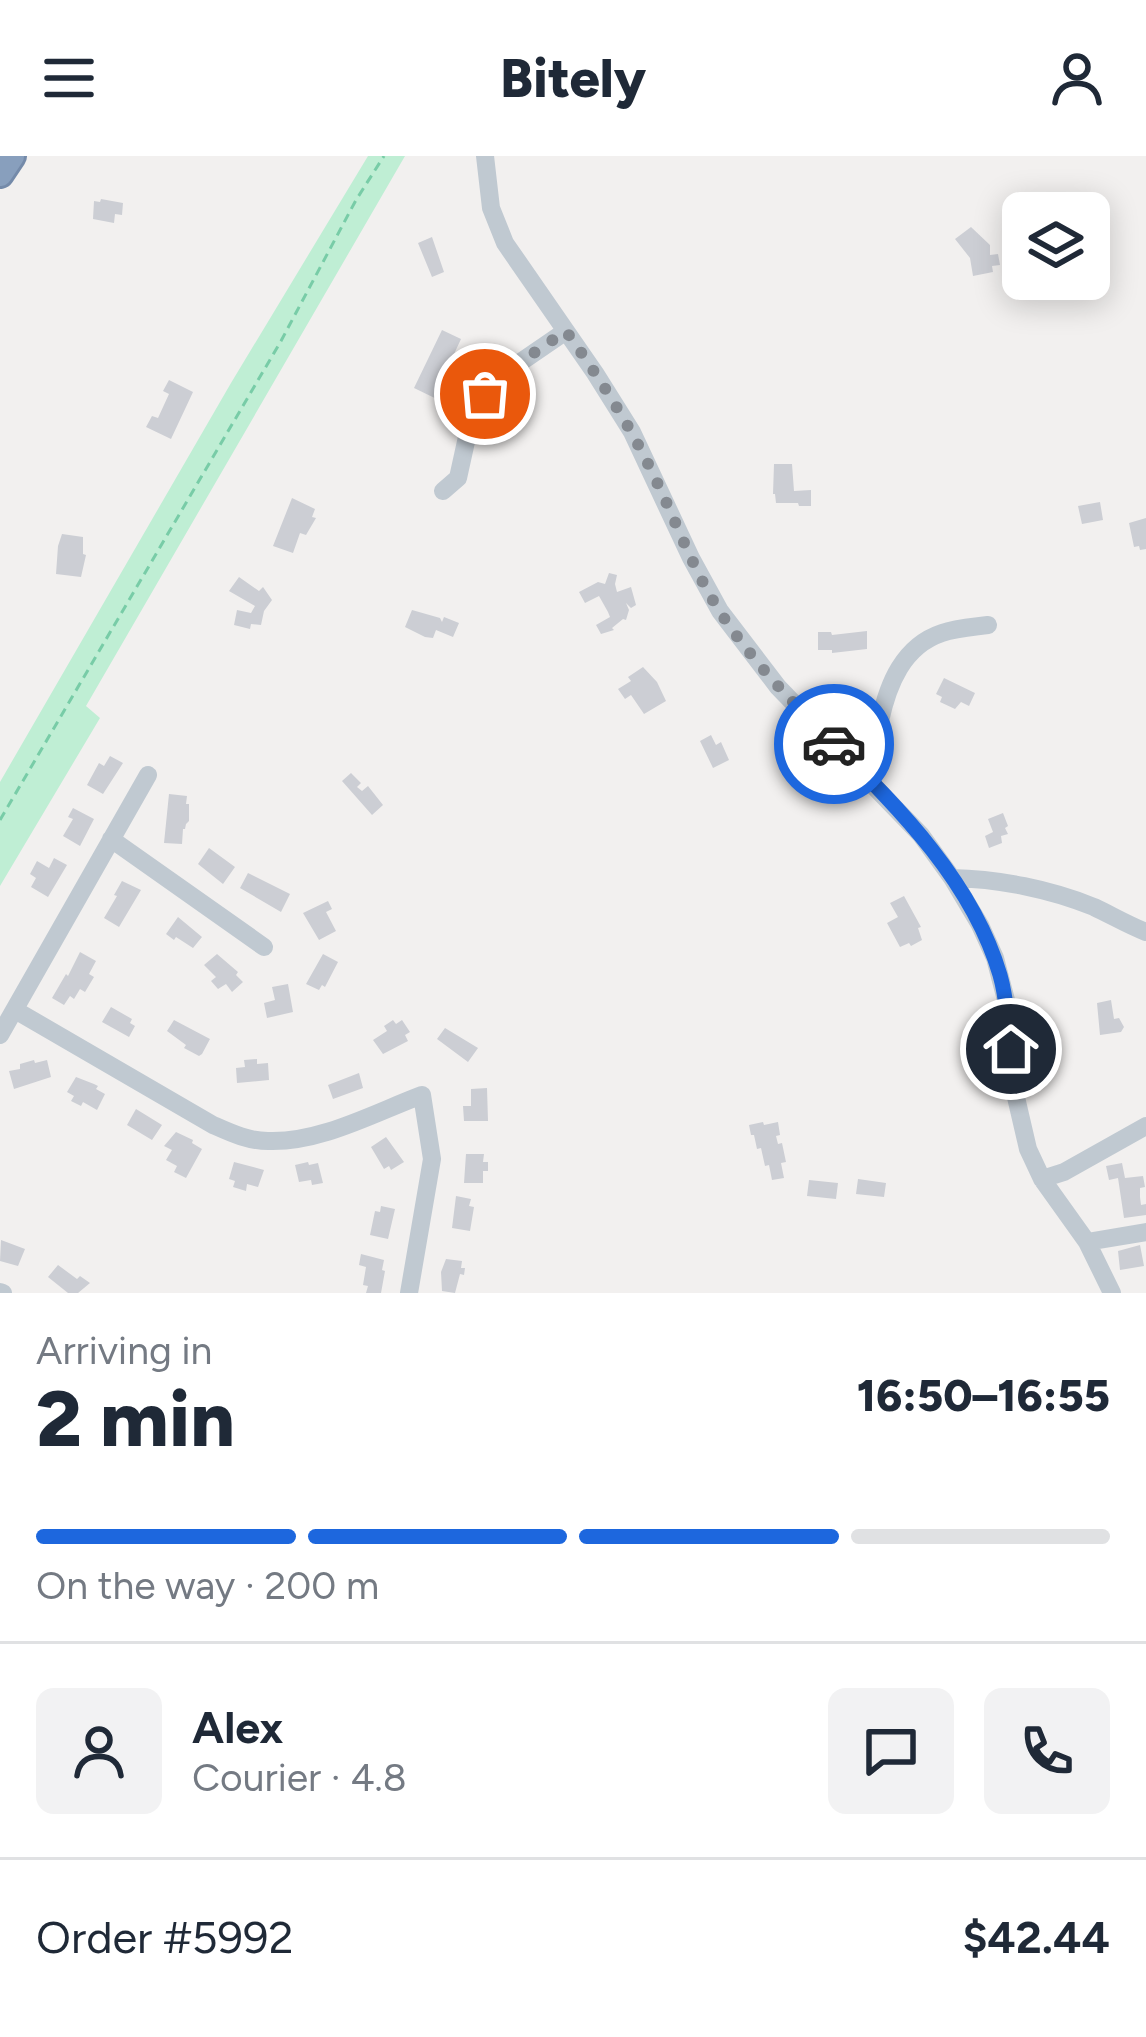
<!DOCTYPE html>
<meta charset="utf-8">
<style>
body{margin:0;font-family:Figtree,sans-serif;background:#f2f2f3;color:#1f2937;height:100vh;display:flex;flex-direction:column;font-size:45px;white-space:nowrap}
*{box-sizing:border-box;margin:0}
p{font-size:39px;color:#747a83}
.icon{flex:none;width:66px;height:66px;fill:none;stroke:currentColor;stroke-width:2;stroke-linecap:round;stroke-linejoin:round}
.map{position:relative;height:1137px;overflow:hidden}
.side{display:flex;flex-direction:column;background:#fff;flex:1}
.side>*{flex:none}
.tools{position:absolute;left:1002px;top:36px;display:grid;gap:24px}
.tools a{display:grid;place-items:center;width:108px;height:108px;border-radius:18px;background:#fff;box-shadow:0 6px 30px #0003;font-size:60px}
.pin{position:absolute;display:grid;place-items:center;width:102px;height:102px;color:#fff;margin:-51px;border:6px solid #fff;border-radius:50%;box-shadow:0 3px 12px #0007}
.courier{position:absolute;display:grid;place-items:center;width:120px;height:120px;margin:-60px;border:9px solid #1d67de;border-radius:50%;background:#fff;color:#222;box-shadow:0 3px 15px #0007}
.headline em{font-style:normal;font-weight:800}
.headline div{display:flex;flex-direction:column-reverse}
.headline{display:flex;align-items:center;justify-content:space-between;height:204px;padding:0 36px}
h1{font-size:78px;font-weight:800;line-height:90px}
.bar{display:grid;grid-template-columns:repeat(4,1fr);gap:18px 12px;align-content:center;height:144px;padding:0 36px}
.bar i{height:15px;border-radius:9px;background:#e0e1e3}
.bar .on{background:#1d67de}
.bar p{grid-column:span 4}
.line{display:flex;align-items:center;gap:30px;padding:0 36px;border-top:3px solid #e0e1e3}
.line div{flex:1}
.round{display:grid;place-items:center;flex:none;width:126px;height:126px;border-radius:18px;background:#f2f2f3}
header{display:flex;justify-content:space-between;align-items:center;height:156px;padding:0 36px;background:#fff;font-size:54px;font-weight:800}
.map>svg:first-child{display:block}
.green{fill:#bfeed4}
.building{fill:#ccced4}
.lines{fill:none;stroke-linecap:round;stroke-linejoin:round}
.highway-casing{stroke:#748aa9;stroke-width:30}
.path{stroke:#78cca7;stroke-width:3;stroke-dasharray:9 6;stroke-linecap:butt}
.minor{stroke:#c0c9d1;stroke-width:18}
.highway{stroke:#889fbd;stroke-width:24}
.done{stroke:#848990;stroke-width:12;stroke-dasharray:0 21.6}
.route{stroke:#1d67de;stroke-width:15}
</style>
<header><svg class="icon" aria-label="menu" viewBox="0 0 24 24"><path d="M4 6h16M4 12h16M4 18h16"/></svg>Bitely<svg class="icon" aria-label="person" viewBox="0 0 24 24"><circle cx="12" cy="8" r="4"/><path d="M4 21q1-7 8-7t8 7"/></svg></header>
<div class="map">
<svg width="1146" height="1137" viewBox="0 0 1146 1137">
<rect width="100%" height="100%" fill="#f2f0ef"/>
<path class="green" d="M368,0H405L86,550L100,562L0,730V626L231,227Z"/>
<path class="building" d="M101,43L123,47L122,59L115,58L114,67L93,63L94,45L100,46Z
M971,71L990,89V99L998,98L1000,109L992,110L993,116L973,120L970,102L955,83Z
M432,81L444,116L432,121L418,87Z
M442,174L461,183L454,198L466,204L445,247L414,232Z
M169,224L193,236L171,283L146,271L152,260L158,262L169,238L163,235Z
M774,308H792L794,335L811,334V350H799L798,347H776L775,338H773Z
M292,342L315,353L312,361L316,362L306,379L300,377L293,397L273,390Z
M1100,346L1103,364L1082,368L1078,350Z
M1146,362V393L1140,394L1139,390L1134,391L1129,367Z
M62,378L83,381V398L86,399L81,421L56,418L58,390Z
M609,417L617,419L615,428L617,436L631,431L636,449L631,452L626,447L629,454L626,464L623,463L612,472L614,474L601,478L596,469L610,461L608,456L599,440L585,447L579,436L598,426L605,428Z
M239,421L259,435L263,431L272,444L264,455L261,469L251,468L250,473L234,469L237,454L251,457L255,450L229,435Z
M412,454L440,462L442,466L444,461L459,467L453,481L436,474L433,482L425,481L405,471Z
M867,475V493L832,497V494H818V476H831L832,479Z
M643,511L657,526L666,545L644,558L631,539L625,543L618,533L631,525L628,521Z
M944,522L975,537L969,550L961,546L955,553L940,546L942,541L936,538Z
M711,579L716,589L721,586L729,604L713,612L700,585Z
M110,600L123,607L103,638L87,629L99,607L104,610Z
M351,617L361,627L357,631L362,635L368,630L383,649L372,659L342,625Z
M169,638L187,640L186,648H189V665L186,668L185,673H183L182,688L164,687Z
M73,652L94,663L80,690L63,680L73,663L68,661Z
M1003,657L1008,670L1005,672L1008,678L1001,680L1002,687L989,692L985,680L993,676L988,663Z
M209,692L235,711L223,728L198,708Z
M54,702L67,709L48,741L31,731L36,722L30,718L37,705L49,712Z
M248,717L290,738L281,756L240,732Z
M122,725L141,734L119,771L104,762L117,740L114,739Z
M904,740L921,771L918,772L922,784L911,790L909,787L900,791L887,767L898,761L890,747Z
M328,745L332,753L326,756L336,775L319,784L303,757Z
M178,761L202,781L193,792L176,781L174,784L166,778Z
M80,796L96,805L89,818L94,821L85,836L80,833L74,843L70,840L64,849L52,842L66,818L68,820Z
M217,798L238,816L236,819L243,826L232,836L226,828L218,833L211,825L216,821L204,809Z
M323,798L338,806L325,831L322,829L319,834L306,828Z
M288,828L293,856L267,862L264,847L275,844L272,831Z
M1111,844L1114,863L1119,862L1124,871L1121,876L1100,879L1097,847Z
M111,851L132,863L130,867L135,870L129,881L102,866Z
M174,864L210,883L202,898L199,900L184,892L186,889L167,875Z
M393,864L396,868L402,864L410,876L405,879L408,885L383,898L373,884L387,875L384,870Z
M445,872L478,892L468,906L437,883Z
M257,903V908L268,907L269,924L237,927L236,912L245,911L244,904Z
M34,904L35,907L47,904L51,921L14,933L9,915L20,913V908Z
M359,917L363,932L333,943L328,929Z
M76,921L94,928L98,930L96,933L105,938L97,954L83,946L81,950L71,945L74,940L67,936Z
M487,932L488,965H464L463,950H471V933Z
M136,953L162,969L152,984L127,969Z
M763,966L764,969L778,966L780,979L776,980L778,988L782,987L786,1006L781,1007L784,1022L772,1024L769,1009L765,1010L761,992L757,993L754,979H751L749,969Z
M176,976L193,984L192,987L202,993L186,1022L174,1016L177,1010L166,1004L172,994L164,990Z
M386,981L404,1006L391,1014L389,1010L384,1013L371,991Z
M466,998H484L483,1006H488V1015H483V1027H464Z
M234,1006L264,1014L258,1031L247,1028L246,1035L233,1031L235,1025L229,1023Z
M308,1006L309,1009L318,1007L323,1027L312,1029L311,1024L299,1026L295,1009Z
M1122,1007L1125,1022L1143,1020L1145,1031L1140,1032V1041L1141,1049L1146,1048V1059L1124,1062L1118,1022L1109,1024L1106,1010Z
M858,1023L886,1027L884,1041L856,1038Z
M809,1024L838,1027L836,1043L807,1040Z
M456,1040L471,1043L469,1050L474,1051L470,1075L452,1072Z
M381,1050L395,1053L388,1083L370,1079L375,1055L380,1056Z
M1,1084L25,1093L18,1110L0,1105Z
M1140,1089L1144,1110L1120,1114L1118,1095Z
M361,1098L384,1104L382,1114L385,1115L381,1137H366L368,1130L363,1129L366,1111L359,1109Z
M446,1103L462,1105L461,1112H465L464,1119L460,1118L455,1137L442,1135L441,1116Z
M58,1109L77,1123L80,1120L90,1127L78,1137H68L48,1121Z"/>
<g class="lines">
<g class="highway-casing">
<path id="highway" d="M0,18L12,0"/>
</g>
<path class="path" d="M0,664L281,185L356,44L384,0"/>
<path class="minor" d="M485,0L491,52L505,87L595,217L632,276L691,402L720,455L778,531L921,679L952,722L980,769L995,802L1006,844L1015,937L1028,993L1042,1023L1087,1086L1112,1137
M443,335L458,322L469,272L485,238L512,212L566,175
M864,618C875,597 876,586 880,565C888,528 903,490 942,477C956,472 973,471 988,469
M111,683L264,791
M952,722C999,723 1050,733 1094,751C1111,759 1128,769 1146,776
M15,854L213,969C231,977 248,985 268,985C320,987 374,957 422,939L432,1003L409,1137
M0,879L148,619
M1042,1023L1064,1016L1146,970
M1087,1086L1146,1076
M0,1136L3,1137"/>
<use href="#highway" class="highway"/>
</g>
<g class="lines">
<path class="done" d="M485,238L512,212L566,175C598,220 628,266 652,316C675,362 692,412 720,456C752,505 793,547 834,588"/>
<path class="route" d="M834,588C901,654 973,727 1000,819C1007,843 1008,868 1011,893"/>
</g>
</svg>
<div class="tools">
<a><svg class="icon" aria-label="layers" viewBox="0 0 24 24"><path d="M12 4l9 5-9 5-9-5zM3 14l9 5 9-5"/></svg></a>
</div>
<div class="pin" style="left:485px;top:238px;background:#ea580c"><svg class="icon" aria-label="bag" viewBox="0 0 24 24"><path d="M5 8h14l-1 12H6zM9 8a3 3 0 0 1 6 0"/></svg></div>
<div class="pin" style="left:1011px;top:893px;background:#1f2937"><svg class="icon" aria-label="home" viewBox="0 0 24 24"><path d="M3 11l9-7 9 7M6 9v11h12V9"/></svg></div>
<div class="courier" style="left:834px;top:588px"><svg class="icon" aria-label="car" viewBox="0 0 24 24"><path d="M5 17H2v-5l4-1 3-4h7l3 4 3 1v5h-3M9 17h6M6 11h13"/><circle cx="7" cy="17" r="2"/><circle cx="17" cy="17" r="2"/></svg></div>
</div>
<section class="side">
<div class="headline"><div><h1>2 min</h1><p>Arriving in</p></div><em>16:50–16:55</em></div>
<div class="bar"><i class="on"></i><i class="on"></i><i class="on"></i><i></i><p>On the way · 200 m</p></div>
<div class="line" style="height:216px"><a class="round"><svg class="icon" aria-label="person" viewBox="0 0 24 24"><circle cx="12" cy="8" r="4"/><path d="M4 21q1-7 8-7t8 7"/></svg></a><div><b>Alex</b><p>Courier · 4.8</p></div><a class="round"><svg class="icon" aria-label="chat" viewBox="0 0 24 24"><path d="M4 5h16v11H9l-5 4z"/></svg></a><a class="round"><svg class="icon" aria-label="phone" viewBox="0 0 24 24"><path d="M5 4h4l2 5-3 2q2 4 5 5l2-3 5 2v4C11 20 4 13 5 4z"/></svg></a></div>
<div class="line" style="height:156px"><div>Order #5992</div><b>$42.44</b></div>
</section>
